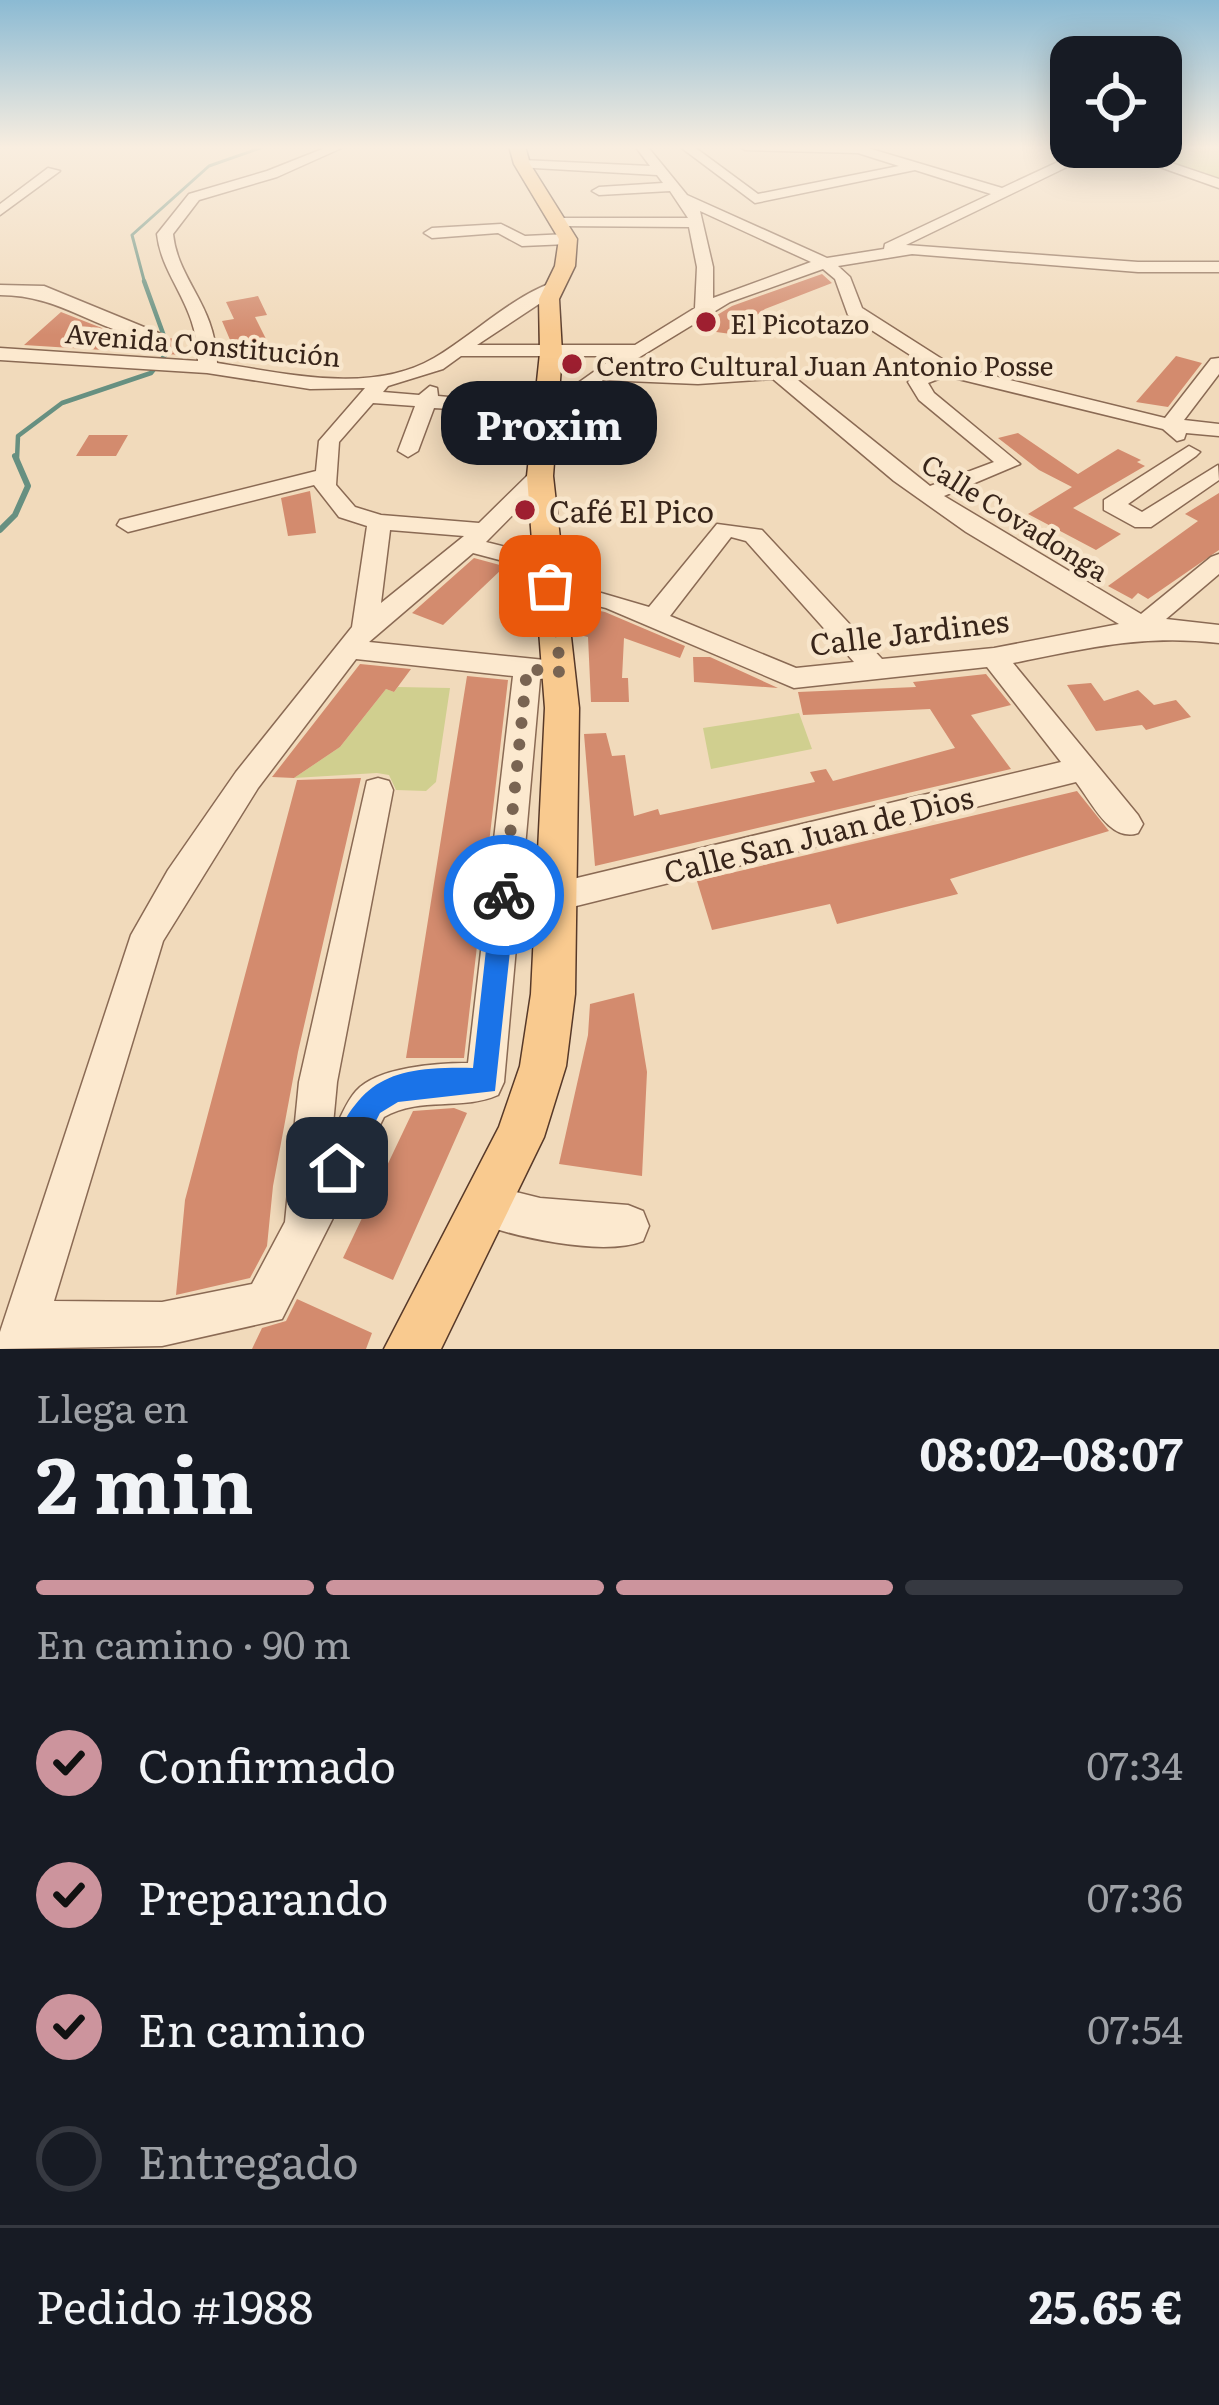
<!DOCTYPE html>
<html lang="es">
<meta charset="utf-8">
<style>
body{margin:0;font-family:Literata,serif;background:#242831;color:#f1f3f6;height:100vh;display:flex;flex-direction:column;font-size:45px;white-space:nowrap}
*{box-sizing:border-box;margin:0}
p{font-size:39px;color:#9ea1a6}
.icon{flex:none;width:66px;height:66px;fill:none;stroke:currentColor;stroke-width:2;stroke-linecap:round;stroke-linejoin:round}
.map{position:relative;height:1349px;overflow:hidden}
.panel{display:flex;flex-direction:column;background:#171b24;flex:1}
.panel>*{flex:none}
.buttons{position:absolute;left:1050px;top:36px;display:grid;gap:24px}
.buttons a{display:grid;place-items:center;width:132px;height:132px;border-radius:24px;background:#171b24;box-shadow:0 6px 30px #0003;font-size:60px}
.pin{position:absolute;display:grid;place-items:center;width:102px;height:102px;color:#fff;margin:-51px;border-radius:24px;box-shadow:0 6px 18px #0006}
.courier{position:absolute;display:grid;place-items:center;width:120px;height:120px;margin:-60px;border:9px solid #1a73e8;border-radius:50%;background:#fff;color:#222;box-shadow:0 3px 15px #0007}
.bubble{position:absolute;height:84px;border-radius:36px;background:#171b24;box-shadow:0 6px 30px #0003;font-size:39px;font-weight:700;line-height:84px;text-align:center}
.overview em{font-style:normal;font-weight:700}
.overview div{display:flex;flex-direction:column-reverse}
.overview{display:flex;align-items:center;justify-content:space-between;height:204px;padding:0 36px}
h1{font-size:78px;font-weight:700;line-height:90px}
.bar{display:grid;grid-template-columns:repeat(4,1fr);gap:18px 12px;align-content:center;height:144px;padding:0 36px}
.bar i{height:15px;border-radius:9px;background:#363941}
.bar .current{background:#cc949d}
.bar p{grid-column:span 4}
.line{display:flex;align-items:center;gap:30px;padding:0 36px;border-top:3px solid #363941}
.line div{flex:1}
ol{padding:0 36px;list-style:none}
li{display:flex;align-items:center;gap:36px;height:132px}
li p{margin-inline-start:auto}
li .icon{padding:12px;border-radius:50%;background:#cc949d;color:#111;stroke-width:4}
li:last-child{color:#9ea1a6}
li i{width:66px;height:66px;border:6px solid #363941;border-radius:50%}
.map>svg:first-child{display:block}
.green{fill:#d0cf8f}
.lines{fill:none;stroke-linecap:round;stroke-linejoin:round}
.stream-far2{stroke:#679081;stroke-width:3}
.stream-far1{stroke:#679081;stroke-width:4.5}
.stream{stroke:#679081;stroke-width:6}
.building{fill:#d38b6e}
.minor-casing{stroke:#8a6a54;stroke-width:3}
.major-casing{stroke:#573929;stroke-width:3}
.minor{fill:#fce9cf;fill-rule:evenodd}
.major{fill:#f9ca8f;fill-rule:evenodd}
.route{fill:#1a73e8}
.done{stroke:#796452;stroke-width:12;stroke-dasharray:0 21.6}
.poi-dot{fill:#9e1f30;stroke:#f8e6cc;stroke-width:4.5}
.labels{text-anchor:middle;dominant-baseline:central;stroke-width:9;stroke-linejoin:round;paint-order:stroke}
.far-poi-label{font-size:27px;fill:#38251a;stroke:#f8e6cc;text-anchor:start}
.far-street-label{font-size:27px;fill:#38251a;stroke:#f8e6cc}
.poi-label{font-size:30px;fill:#38251a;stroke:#f8e6cc;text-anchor:start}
.street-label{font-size:30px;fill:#38251a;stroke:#f8e6cc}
</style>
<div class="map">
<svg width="1219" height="1349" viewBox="0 0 1219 1349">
<rect width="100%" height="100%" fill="#f1dabb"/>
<path class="green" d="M1219,146V180L1132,154L1125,147Z
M398,687L450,688L436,782L426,791L396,790L389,775L377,773L294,778L340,747L386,689L394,692Z
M799,713L812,749L711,769L703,728Z"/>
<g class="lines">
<path class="stream-far2" d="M145,284L132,235L209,166L266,146"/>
<path class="stream-far1" d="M17,459L18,436L62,403L151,373L169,350L144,281"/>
<path class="stream" d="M0,530L15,515L28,486L15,456"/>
</g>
<path class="building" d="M822,274L832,283L765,309L731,334L694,329L732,306Z
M258,296L267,315L255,317L273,353L239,361L222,321L234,319L226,302Z
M61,312L130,339L151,343L163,338L183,339L182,355L24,345Z
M1176,356L1202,363L1168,407L1136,402Z
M1018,433L1078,474L1118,449L1141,460L1137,462L1145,466L1073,508L1121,534L1096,550L1028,514L1072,487L1039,470L998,438Z
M89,435H128L116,456H76Z
M310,491L316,533L288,536L281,498Z
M1219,493V550L1148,599L1138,593L1132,599L1108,586L1198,521L1185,514Z
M474,558L530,573L534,623L507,627L502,569L443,625L412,613Z
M577,606L605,612L685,646L680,658L624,638L622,678H628L629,702H591L588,637L579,635Z
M693,657H710L778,688L694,682Z
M360,664L411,669L394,692L386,689L340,747L294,778L272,777Z
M986,674L1011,705L971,715L1011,769L595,866L584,734L606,733L612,756L625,755L634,816L658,809L660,815L815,782L810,772L826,769L833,781L955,748L930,709L803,715L798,692L916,687L913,682Z
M467,676L508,680L464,1058H406Z
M1091,683L1104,701L1138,690L1154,705L1176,700L1191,717L1146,730L1142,725L1096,731L1067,685Z
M361,778L298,1052L273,1186L267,1246L250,1278L176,1295L185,1200L297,780Z
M1077,791L1109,831L950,879L958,894L837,924L830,904L712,930L697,881Z
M634,993L647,1072L642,1176L559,1164L588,1035L590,1004Z
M454,1108L467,1113L393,1280L343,1258L413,1111Z
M297,1299L372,1333L366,1349H252L262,1328L286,1321Z"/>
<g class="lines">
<g class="minor-casing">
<path id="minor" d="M330,146H346L277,177L199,200L173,234C178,281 216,305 217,363C285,373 371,395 434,358C473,335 509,299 551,283L557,284V292L477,345H635L695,308L697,267L689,227L558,226L551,222L558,218H688L670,191L599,195L592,191L599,187L663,183L657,175L517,167L522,160L650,166L635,146H647L687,195L827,258L884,249L885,244L991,194L915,170L755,203L679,146H693L758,194L899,166L858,153L745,150L739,146H861L1002,188L1090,147H1124L1219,179V188L1106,148L906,245L1138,262H1219V272H1138L912,254L838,266L850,277L862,308L953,366L1165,418L1211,359L1219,358V374L1184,420L1219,424V436L1186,433L1184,439L1177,441L1163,429L946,376L928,383L934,393L1020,464L944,496L1141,614L1211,557L1219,554V574L1166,619L1219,625V643C1145,634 1086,648 1013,663L1138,815L1143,824L1138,833C1110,843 1091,801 1076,782L556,911L544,907L540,897L544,887L556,883L1061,762L987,667L794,688L606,608L541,592L538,586L541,580L550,578L649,607L717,524L762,530L882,659L994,648L1119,624L966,532L894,481L773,379L698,384L603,380L578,401L548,446L541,448L531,442L549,415L434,408L418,451L408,457L398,451L415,406L373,403L339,442L336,485L355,507L381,515L479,523L532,471L540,470L551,476L486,542L557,560L560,565L557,570L548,573L473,553L369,642L545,660L558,670L555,677L540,679L504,1082L498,1095C462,1111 421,1096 384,1117L282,1319L162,1346L0,1349V1332L131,935L168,870L236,772L352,627L367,526L339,517L314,485L128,532L117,525L120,520L316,471L319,441L365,388L310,389L207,373L0,360V348L198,361C198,304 162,279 157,234L189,194L267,171ZM700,211L811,262L713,298V267ZM823,269L835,279L848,315L929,367L920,369L908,382L919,400L994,462L930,486L784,369H620L730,302ZM461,356H616L564,393L554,407L438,396L437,388L430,386L419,395L383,392L388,386L443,369ZM390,530L464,536L381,603ZM731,537L746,541L854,662L796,668L670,616ZM356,659L513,676L468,1063C438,1063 377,1067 356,1091C346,1102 339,1121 332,1135L337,1082L393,790L389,781L378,778L367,781L299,1082L285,1222L252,1284L162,1302L54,1301L163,941L258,788Z
M48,168L60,171L0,215V204Z
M501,224L525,236L568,234L576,239L568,244L522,246L498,233L432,238L424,233L432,228Z
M0,285L44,286L161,334L152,339C94,331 62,295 0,295Z
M1189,446L1200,452L1196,456L1128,504L1142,512L1218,465L1219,480L1151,527H1135L1104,510V500Z
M488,1185L540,1198L628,1205L643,1211L649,1226L643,1241C603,1257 513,1237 473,1221L467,1206L473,1191Z"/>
</g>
<g class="major-casing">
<path id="major" d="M509,146H525L530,164L577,239L575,266L559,299L562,353L553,476L579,708L575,994L566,1066L544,1137L441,1349H384L499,1127L520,1066L531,994L545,708L527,476L540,353L539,299L555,266L559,239L514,164Z"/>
</g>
<use href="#minor" class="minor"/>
<use href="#major" class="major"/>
</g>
<linearGradient id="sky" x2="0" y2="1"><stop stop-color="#8bbad3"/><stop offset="0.44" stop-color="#f9eee0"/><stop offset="1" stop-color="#f9eee0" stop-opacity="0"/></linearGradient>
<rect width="1219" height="335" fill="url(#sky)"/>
<path class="route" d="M504,885L516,895L495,1091L398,1102L380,1113L347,1178L337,1183L326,1178L322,1168C357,1083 380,1066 473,1068L492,895Z"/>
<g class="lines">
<path class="done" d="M504,895L527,669L561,672L550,586"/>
</g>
<g class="poi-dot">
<circle cx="706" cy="322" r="12"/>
<circle cx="572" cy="364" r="12"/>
<circle cx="525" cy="510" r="12"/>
</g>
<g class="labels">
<g class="far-poi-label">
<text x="730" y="322">El Picotazo</text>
<text x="596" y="364">Centro Cultural Juan Antonio Posse</text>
</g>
<g class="far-street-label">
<text transform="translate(203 343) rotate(5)">Avenida Constitución</text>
<text transform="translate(1016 516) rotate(32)">Calle Covadonga</text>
</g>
<g class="poi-label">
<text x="549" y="510">Café El Pico</text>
</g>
<g class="street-label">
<text transform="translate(909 631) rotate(-7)">Calle Jardines</text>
<text transform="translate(818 833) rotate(-14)">Calle San Juan de Dios</text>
</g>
</g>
</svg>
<div class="buttons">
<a><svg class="icon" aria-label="locate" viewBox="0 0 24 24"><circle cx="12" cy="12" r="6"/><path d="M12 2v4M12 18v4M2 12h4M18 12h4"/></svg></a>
</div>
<div class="pin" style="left:550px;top:586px;background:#ea580c"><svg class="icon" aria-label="bag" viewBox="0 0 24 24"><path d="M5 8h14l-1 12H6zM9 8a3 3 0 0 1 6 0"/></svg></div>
<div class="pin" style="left:337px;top:1168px;background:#1f2937"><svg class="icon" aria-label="home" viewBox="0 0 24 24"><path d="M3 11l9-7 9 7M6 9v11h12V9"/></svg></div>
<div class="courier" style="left:504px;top:895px"><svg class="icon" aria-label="bike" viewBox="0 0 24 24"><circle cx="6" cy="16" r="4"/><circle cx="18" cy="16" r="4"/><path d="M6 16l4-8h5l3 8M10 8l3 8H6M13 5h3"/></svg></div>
<div class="bubble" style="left:441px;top:381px;width:216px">Proxim</div>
</div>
<section class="panel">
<div class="overview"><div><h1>2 min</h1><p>Llega en</p></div><em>08:02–08:07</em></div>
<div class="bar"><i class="current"></i><i class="current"></i><i class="current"></i><i></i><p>En camino · 90 m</p></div>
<ol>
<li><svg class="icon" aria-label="check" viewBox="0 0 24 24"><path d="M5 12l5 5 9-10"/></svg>Confirmado<p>07:34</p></li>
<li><svg class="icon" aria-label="check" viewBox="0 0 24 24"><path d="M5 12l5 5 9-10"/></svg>Preparando<p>07:36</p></li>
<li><svg class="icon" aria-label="check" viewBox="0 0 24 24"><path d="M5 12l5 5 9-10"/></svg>En camino<p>07:54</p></li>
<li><i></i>Entregado</li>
</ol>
<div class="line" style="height:156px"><div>Pedido #1988</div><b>25.65 €</b></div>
</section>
